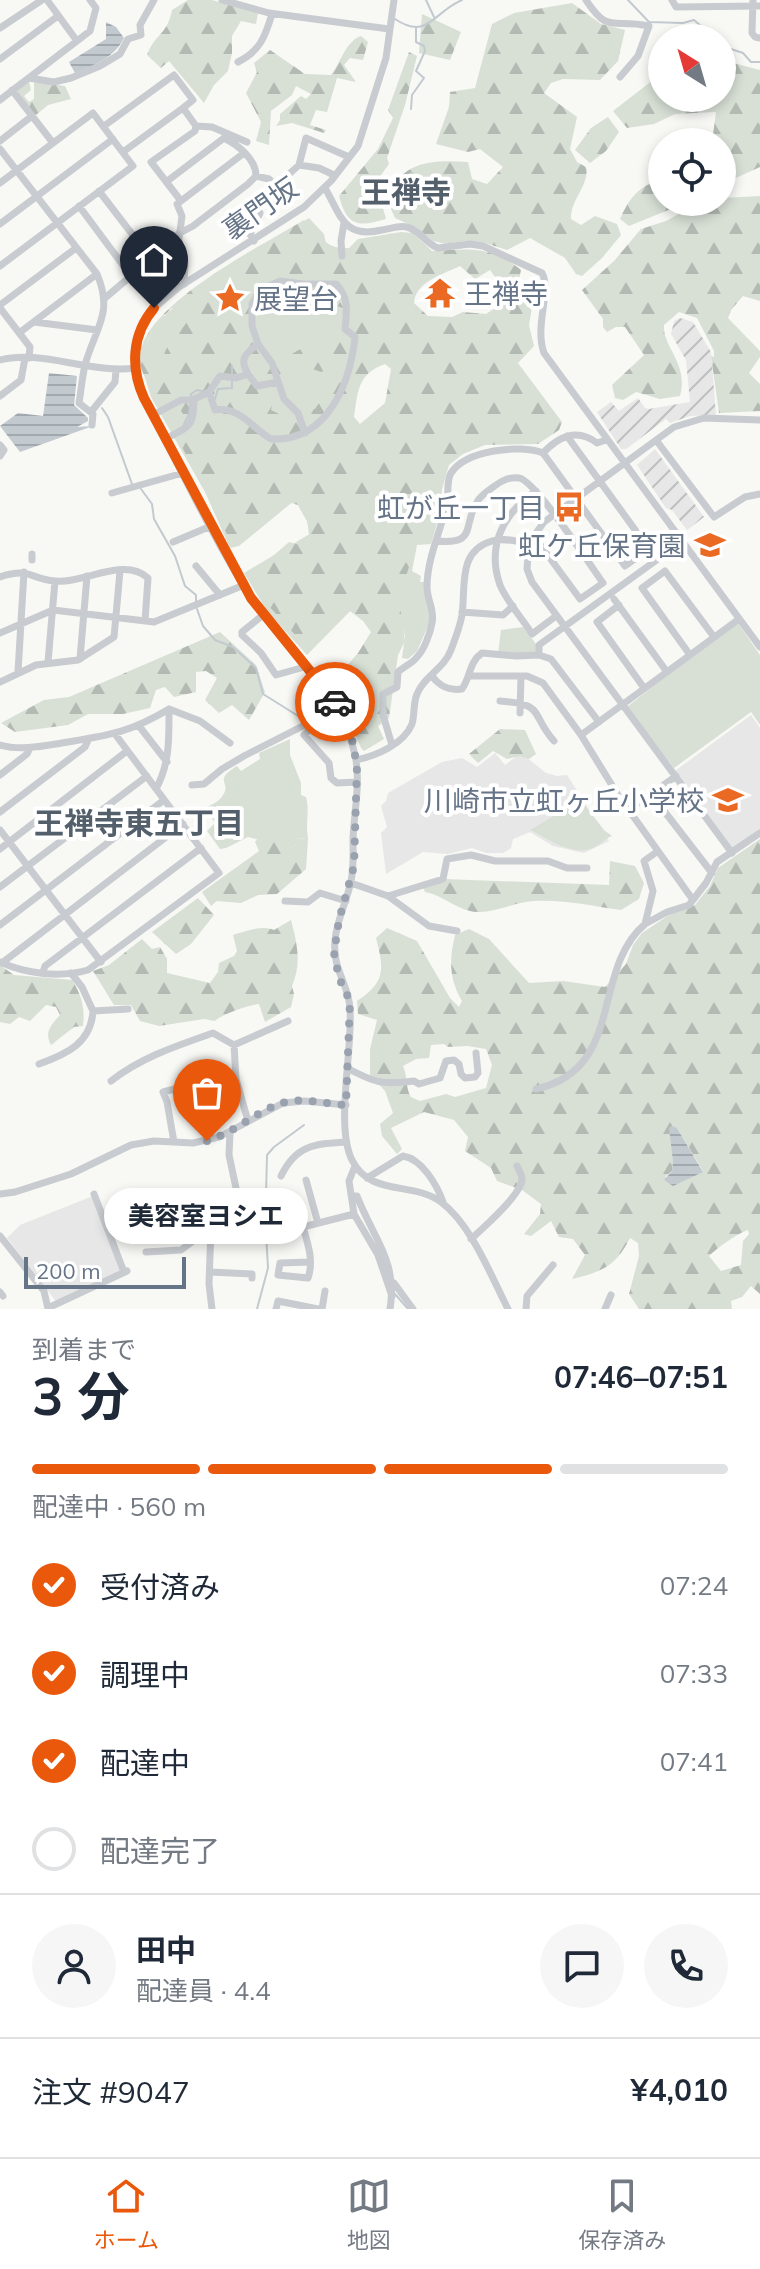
<!DOCTYPE html>
<html lang="ja">
<meta charset="utf-8">
<style>
body{margin:0;font-family:Mulish,"Noto Sans JP",sans-serif;background:#f6f6f7;color:#1f2937;height:100vh;display:flex;flex-direction:column;font-size:30px;white-space:nowrap}
*{box-sizing:border-box;margin:0}
p{font-size:26px;color:#747a83}
.icon{flex:none;width:44px;height:44px;fill:none;stroke:currentColor;stroke-width:2;stroke-linecap:round;stroke-linejoin:round}
.map{position:relative;height:1309px;overflow:hidden}
.side{display:flex;flex-direction:column;background:#fff;flex:1}
.side>*{flex:none}
.needle{width:52px;rotate:323deg}
.fabs{position:absolute;left:648px;top:24px;display:grid;gap:16px}
.fabs a{display:grid;place-items:center;width:88px;height:88px;border-radius:50%;background:#fff;box-shadow:0 4px 12px #0003;font-size:40px}
.scale{position:absolute;left:24px;bottom:20px;width:162px;box-sizing:border-box;padding-left:8px;border:4px solid #667487;border-top:0;font-size:22px;line-height:28px;white-space:nowrap;color:#667487;-webkit-text-stroke:6px #fff;paint-order:stroke}
.pin{position:absolute;display:grid;place-items:center;width:68px;height:68px;color:#fff;margin:-82px -34px;border-radius:50% 50% 50% 0;rotate:-45deg;box-shadow:0 0 8px #0007}
.pin .icon{rotate:45deg}
.courier{position:absolute;display:grid;place-items:center;width:80px;height:80px;margin:-40px;border:6px solid #ea580c;border-radius:50%;background:#fff;color:#222;box-shadow:0 2px 10px #0007}
.bubble{position:absolute;height:56px;border-radius:28px;background:#fff;box-shadow:0 4px 12px #0003;font-size:26px;font-weight:700;line-height:56px;text-align:center}
.headline em{font-style:normal;font-weight:700}
.headline div{display:flex;flex-direction:column-reverse}
.headline{display:flex;align-items:center;justify-content:space-between;height:136px;padding:0 32px}
h1{font-size:52px;font-weight:700;line-height:60px}
.bar{display:grid;grid-template-columns:repeat(4,1fr);gap:12px 8px;align-content:center;height:96px;padding:0 32px}
.bar i{height:10px;border-radius:6px;background:#e0e1e3}
.bar .selected{background:#ea580c}
.bar p{grid-column:span 4}
.line{display:flex;align-items:center;gap:20px;padding:0 32px;border-top:2px solid #e0e1e3}
.line div{flex:1}
.round{display:grid;place-items:center;flex:none;width:84px;height:84px;border-radius:42px;background:#f6f6f7}
ol{padding:0 32px;list-style:none}
li{display:flex;align-items:center;gap:24px;height:88px}
li p{margin-inline-start:auto}
li .icon{padding:8px;border-radius:50%;background:#ea580c;color:#fff;stroke-width:4}
li:last-child{color:#747a83}
li i{width:44px;height:44px;border:4px solid #e0e1e3;border-radius:50%}
.tabs{display:flex;justify-content:space-around;align-items:center;height:112px;border-top:2px solid #e0e1e3;background:#fff;font-size:22px;color:#747a83}
.tabs a{display:grid;justify-items:center;gap:4px}
.tabs .selected{color:#ea580c}
.map>svg:first-child{display:block}
.built{fill:#e6e7e6}
.industrial{fill:url(#industrial-furrows)}
.green{fill:#d8e0d6}
.forest{fill:url(#forest-firs);fill-rule:evenodd}
.water{fill:url(#water-rules)}
.lines{fill:none;stroke-linecap:round;stroke-linejoin:round}
.stream{stroke:#c2cad0;stroke-width:2}
.minor{stroke:#c8cbcf;stroke-width:7}
.done{stroke:#99a2ae;stroke-width:8;stroke-dasharray:0 14.4}
.route{stroke:#ea580c;stroke-width:10}
.labels{text-anchor:middle;dominant-baseline:central;stroke-width:8;stroke-linejoin:round;paint-order:stroke}
.street-label{font-size:28px;fill:#667487;stroke:#fff}
.poi-label{font-size:28px;fill:#667487;stroke:#fff;text-anchor:end}
.neighbourhood-label{font-size:30px;font-weight:bold;fill:#545f6c;stroke:#fff}
</style>
<div class="map">
<svg width="760" height="1309" viewBox="0 0 760 1309">
<defs>
<pattern id="industrial-furrows" width="10" height="10" patternUnits="userSpaceOnUse" patternTransform="scale(2)"><rect width="10" height="10" fill="#e6e7e6"/><path d="M-1 1l2-2M0 10L10 0M9 11l2-2" fill="none" stroke="#bec0c0"/></pattern>
<pattern id="forest-firs" width="22" height="20" patternUnits="userSpaceOnUse" patternTransform="scale(2)"><rect width="22" height="20" fill="#d8e0d6"/><path d="M5 1l3.5 6h-7zM16 11l3.5 6h-7z" fill="#b3bab3"/></pattern>
<pattern id="water-rules" width="6" height="5" patternUnits="userSpaceOnUse" patternTransform="scale(2)"><rect width="6" height="5" fill="#c2cad0"/><path d="M0 2.5h6" fill="none" stroke="#a1a9ae"/></pattern>
</defs>
<rect width="100%" height="100%" fill="#f8f8f5"/>
<path class="built" d="M751,715L760,728V829L733,849L675,771Z
M495,753L505,765L521,753L546,773L557,776L567,775L609,841L584,853L553,846L530,832L513,839L511,848L503,853H486L472,848L448,854L423,852L386,874L381,833L387,827L381,806L386,801L388,793L442,762L462,758L477,767Z
M93,1196L121,1271L58,1304L7,1238L20,1225Z"/>
<path class="industrial" d="M680,318L693,322L711,352L716,415L690,416L670,423L666,419L626,449H621L597,412L611,402L619,411L638,398L645,408L649,409L690,402L686,360L671,334L674,321Z
M655,449L704,517L687,530L672,510L666,508L637,465Z"/>
<path class="green" d="M309,218L324,234L326,244L340,258L348,373L355,436L443,461L441,509L431,544L417,545L412,571L421,576L420,582H424L432,617L417,651L408,659L402,658L405,636L399,616L362,599L307,655L267,611L244,573L313,532L295,500L239,546L230,548L205,492L151,397L141,365L145,347L155,324L173,308L244,257Z
M736,620L760,655V725L751,712L674,768L627,707Z
M523,627L536,644L537,653H498L501,630Z
M290,739V755L301,783V795L306,797C310,811 305,824 308,838L296,839V845L290,848L248,837L226,848L220,849L207,831L215,823L205,808C211,805 220,801 223,795C232,782 212,781 237,766L241,771L260,759L259,753Z
M581,800L604,830L612,836C604,839 598,847 590,849C569,855 547,838 530,830Z"/>
<path class="forest" d="M188,0H212L258,13L256,24L241,21L232,36V53L228,71L214,85L204,103L169,61L161,68L147,55C155,33 167,36 172,10Z
M572,3L601,24L625,30L618,61L600,80L563,79L551,83L544,93L577,117L570,149L577,162L586,167C590,185 570,200 571,219L581,225L595,216L617,224L621,235L602,258L582,276L576,274L565,258L530,238L507,250L485,243L465,241L446,244L433,241L417,228L395,218L387,200C401,160 432,160 468,162L472,179L487,184L503,167L480,149L468,152L436,144L449,107L450,92L475,88L492,24L514,13Z
M422,14L461,32L450,60L419,53Z
M361,36L368,42L363,60L350,58L344,65L356,82L337,78L327,112L316,110L310,125L326,130L324,133L292,123L276,126L280,120V114L301,96L306,99L311,94L296,86L292,95L271,111L269,145L256,141L261,122L246,93L257,72L254,63L270,50L305,74L331,75C341,62 346,41 361,36Z
M409,52L417,56L405,105L387,158L389,164L376,182L386,219C359,227 347,227 339,196L378,149L393,118L388,110Z
M722,60L760,70V167L738,177L722,181V142H712L716,112L675,114L654,124L627,128L613,111L662,73V98H722Z
M29,81L31,90L24,96L29,102L34,99V82L65,86L71,99L48,105L35,116L15,91Z
M608,117L619,132L606,151L590,163L575,150L591,128Z
M662,181V202H688L629,226L620,219C628,201 639,183 662,181Z
M760,196V301L743,296L731,310L728,318L760,351V357L749,373L760,384V411L719,413L711,356L714,357V351L697,318L679,312L664,325C662,347 689,363 680,396L660,399L636,392L623,400L615,398L612,385L644,355L625,327H616L607,332L603,327V319L582,290L614,261L641,229L666,221L700,202H722V198Z
M304,220C323,235 322,249 349,248L358,239L401,232L413,233L432,251C469,249 490,245 521,270L517,288L532,307L529,325L534,346L518,363L562,422L559,430L538,444L485,445L463,454L449,465L432,524L417,541L399,599L405,641L398,655L389,718L378,726L384,739L364,751L361,748L332,683L358,653L371,632L363,621L346,608L308,649L267,604L250,576L289,542L300,545L310,541L305,507L291,503L248,534L231,542L178,439L186,435L180,421L185,418L178,405L159,403C154,392 142,376 140,364C132,309 264,245 304,220ZM460,266L475,279L490,270L510,298L486,314L463,312L452,317L428,316L414,303C416,281 442,275 460,266ZM288,284L317,292L326,302L343,308L342,334L339,338C318,342 301,346 285,359L276,358L273,354L287,343L280,337L269,339L265,334L276,317L269,300ZM182,306L189,307C192,325 180,327 171,340C166,348 164,356 159,364L144,361C145,337 155,324 172,308L179,310ZM298,364L321,372L330,368C335,383 324,396 315,409L304,406L285,417L271,410C274,391 283,377 298,364ZM385,364L391,369L385,403L360,424L354,417C358,392 357,374 385,364Z
M220,632L256,665L265,692L249,720L232,705L219,713L205,700L217,678L206,671L196,672V692L174,697L165,687L156,690L150,708L123,714H88L68,725L15,732L1,723L44,700L69,697Z
M500,729L525,730L536,754L529,759L520,756L507,759L493,751L478,763L469,754Z
M258,838H282L290,848L296,845V839L308,838L306,869L277,894L258,895L241,903L217,901L211,906L202,892L259,851L255,842Z
M760,839V1294L751,1286L742,1297L731,1301L732,1309H639L629,1294L639,1256L638,1243L630,1238C616,1266 602,1272 572,1279L585,1255L573,1239L559,1237L551,1221L531,1236L524,1234L540,1214L541,1204L522,1190L497,1181L491,1168L465,1151L468,1137L454,1120L424,1112L391,1128L402,1149L397,1154L382,1136L380,1124L393,1113L385,1091L370,1075V1049L377,1020L358,1014L357,1001C386,982 384,969 376,938L387,928L417,941L450,998L459,1007L462,1001C449,979 449,960 455,935L469,929L489,939L529,983L563,981L605,987L626,964L633,945L642,933L672,913L695,905L710,886L718,868ZM444,1044L448,1047L467,1046L486,1049L492,1065L486,1088L455,1097L446,1094L420,1101L411,1097C405,1087 408,1077 403,1066L416,1059L429,1058L431,1045ZM677,1128L703,1171L665,1177L672,1171ZM748,1230L749,1234L743,1241L741,1265L721,1271L709,1256C717,1248 738,1233 748,1230Z
M610,861L635,866L644,883L639,899L621,910C593,906 562,899 533,901C515,902 495,913 477,912C458,911 443,895 425,892L423,887L444,879L609,885Z
M198,898L214,915L191,944L176,954L152,932Z
M291,920C297,943 302,963 292,986L294,994L291,1007L265,1022L259,1004C249,1005 222,1014 215,1021L204,1019L159,1026L140,1021L131,1005H114L93,971L109,965L142,939L152,949L160,947L167,959V973L210,983L218,972L219,963L234,956L237,951L233,935C246,931 261,925 274,930Z
M0,965L14,975L72,980C82,996 85,1008 83,1026L74,1027L51,1045C44,1032 51,1025 60,1015L56,1007L46,1005L30,1021L19,1017L10,1024L0,1022Z"/>
<path class="water" d="M106,22L116,27L124,38C114,58 95,65 75,73L69,62L106,39Z
M49,373L77,376L74,405L88,418V421L77,427L93,426L20,452L0,426L18,413L43,416Z
M672,1126L677,1128L703,1172L673,1186L664,1180L672,1171L673,1161L669,1128Z"/>
<g class="lines">
<path class="stream" d="M426,0L434,17
M628,0L649,22L683,23L694,20L715,38
M395,19C428,41 433,12 462,0
M722,46L743,53L751,62H760
M411,109L412,95L424,78L416,71L425,51L424,46L416,42V28
M215,399L218,389L232,388V366
M102,408L108,417L132,484
M184,424L189,414L191,394L197,390L202,391
M141,489L152,504L154,519L175,556L185,586L196,595V602
M197,609L203,626L215,640L233,647L256,668L263,694L303,719
M395,1294L408,1309
M257,1309L268,1268L266,1234L270,1213L266,1195L267,1155L274,1147L304,1125"/>
<path class="minor" d="M47,0L77,41
M222,0L269,13L389,29
M394,0L386,58L358,146L331,181L304,207L179,287L154,308L141,327L136,348L135,373L144,398C179,466 212,537 253,601C288,653 342,690 355,755C361,782 354,812 353,839C353,854 354,867 351,881C347,901 337,919 335,940C332,970 349,984 350,1009C353,1049 335,1126 352,1160C370,1197 413,1181 441,1202C471,1224 491,1276 508,1309
M586,0C609,35 612,18 649,26L638,56L620,77
M672,0L676,7L760,6
M753,0L752,33L755,37L760,38
M0,28L42,0
M0,59L58,16
M238,62C260,51 265,37 272,14
M29,78L54,82L71,78L100,66L120,54L128,39L141,35L140,25L154,0
M12,90L53,143
M0,100L90,31L96,8L90,0
M104,126L174,75L193,100L183,108L196,126L195,131L151,162L181,201
M196,126L212,127L247,142
M0,141L32,116
M0,149L97,274C114,314 95,328 85,365C82,378 81,391 79,403L93,414L92,425
M123,152L183,108
M334,175L319,168L299,165L306,138L349,157
M256,176L269,179L276,186L299,165
M166,182L224,138C238,145 256,159 256,176L248,184L193,226L178,234
M0,183L93,113L133,166L0,266
M325,188C341,216 344,239 382,230C390,229 399,225 407,227C420,230 426,244 438,248L470,244L483,246L542,273C552,291 534,325 544,353L760,647
M99,191L175,290
M79,206L131,276
M0,224L113,139
M254,241L250,234L260,213L254,204
M342,256L341,241L344,223
M184,284L185,263L178,246L182,216L177,204L244,153
M105,298L151,259
M0,305L76,248
M0,308L30,347L29,358
M34,322L97,330
M19,333L97,274
M0,360C40,349 91,374 135,368
M248,374C239,359 245,354 258,344
M209,392L215,410C240,406 253,429 271,439C327,442 350,384 355,337L345,329C347,312 349,297 336,284H303L280,281L259,291L252,304V326L258,344L272,363L284,399L298,413L305,433
M0,396L21,380L25,358
M91,412L115,382L116,370
M153,415L181,400H193
M165,439C190,426 194,427 194,399L209,392L220,376L236,378L248,374L257,386L278,382
M656,440L714,517L745,497L760,494
M0,445L4,450L0,456
M543,453C559,436 577,428 597,443L606,440
M536,491C504,513 486,545 500,585C507,602 522,618 532,634L556,616
M112,493L183,473
M436,541C478,545 462,526 477,502C481,495 489,490 496,485C503,480 509,477 519,478C535,480 590,565 603,583L580,599L533,535
M173,542L211,526
M529,543L527,569L532,582L732,853
M32,554V560
M196,566L220,595
M0,577C30,567 30,579 55,581C83,584 124,556 148,578L145,621
M614,599L667,672
M619,605L597,622L644,688
M462,612L503,615L513,606
M263,615L242,632V635L261,653L276,675L308,666
M0,633L53,610L154,622L244,585
M539,655V645L658,559
M690,655L642,588L665,571L714,637
M80,659L87,576
M48,662L55,581
M18,672L24,572
M432,676C439,686 450,691 462,689C471,676 469,662 482,653L516,656L539,655L551,659L599,722
M469,676H527L543,683L581,735L618,795L693,900
M0,682L36,665L78,660L114,637L120,571
M500,701C546,704 530,714 554,741
M520,713L521,676
M307,722L311,728L304,735L329,763L331,778L337,783L357,782
M139,726L167,762
M581,735L739,619
M0,745C18,750 38,747 56,744C103,736 126,735 169,709L200,721L230,743
M392,745L383,715V694L397,687L398,672C404,666 412,664 417,657C424,650 430,634 432,623C435,610 427,600 427,587C427,558 441,531 447,503C449,493 446,482 451,473C466,450 520,444 543,453L625,566L649,549L567,436
M356,760C376,756 404,744 412,724C415,714 413,703 417,694C424,676 444,669 451,650C455,639 460,627 462,615C466,587 457,551 492,541C503,537 517,542 529,543L544,522L674,427L704,418L760,420
M0,775L27,754L30,748
M192,785L204,784L222,769L244,756L338,708
M156,789C170,763 169,738 169,709
M651,794L712,873
M629,810L676,776
M0,812L85,747L88,740
M0,830L101,962
M0,849L127,751
M658,851L644,861L653,891L645,924L667,912L689,905L706,883L717,862L760,833
M351,883L388,896L429,926L457,931
M0,887L147,776
M388,896L443,879L447,859L471,855L495,861H548L567,868H587
M285,901L308,902L320,893L346,901
M0,925L164,800
M0,962C26,974 60,978 88,970L219,873L115,734
M2,963L183,824
M43,972L45,966L201,848
M71,973L82,987L93,1011L128,1009
M234,1045L236,1079L248,1121
M39,1064C67,1054 91,1043 93,1011
M347,1068C375,1083 382,1085 414,1081L419,1084L440,1078L446,1061L454,1060L459,1064L461,1074L465,1078L475,1077L478,1073L476,1053
M111,1081C142,1057 176,1046 213,1033L234,1045L288,1021
M536,1089C626,1069 590,971 645,924
M174,1142L167,1102L163,1092L190,1085
M355,1166L349,1181L354,1214L378,1255L392,1296
M281,1176C296,1145 314,1144 346,1142
M367,1178L403,1156C422,1159 437,1185 443,1202
M306,1180L318,1223
M0,1194L15,1192L71,1174L131,1145L154,1141L193,1143L219,1137L283,1103L305,1101L346,1105
M94,1194L124,1272
M353,1196H357C373,1238 398,1261 390,1309
M211,1227L209,1284L212,1309
M0,1236L44,1291L48,1309
M471,1239C483,1228 522,1194 522,1179C522,1175 519,1170 517,1166
M146,1252L181,1250L226,1217L239,1202L229,1155L230,1132
M310,1262L280,1263L278,1275L308,1278C314,1261 308,1244 303,1227L354,1214
M210,1272L252,1274V1278
M394,1283L413,1309
M0,1292L3,1296
M48,1308L127,1271
M276,1309L278,1301L318,1309
M322,1309L325,1291
M526,1309L527,1296L553,1265
M605,1309L611,1295"/>
</g>
<g class="lines">
<path class="done" d="M207,1141C234,1133 255,1112 282,1103C302,1097 326,1104 346,1105L350,1001L339,978L334,953L339,920L354,866L357,766L352,739L335,702"/>
<path class="route" d="M154,308C132,334 130,367 144,398L251,598L335,702"/>
</g>
<defs>
<g id="temple-bare" transform="scale(2.4)"><path d="M0-6L5-2H3V0L6.5 2.5H4V6H1.5V3h-3V6H-4V2.5H-6.5L-3 0V-2H-5Z" fill="#ea6923" stroke="#fff" stroke-width="2.5" paint-order="stroke"/></g>
<g id="sight-bare" transform="scale(2.4)"><path d="M0-6L1.8-2.2L6-1.7L2.9 1.2L3.7 5.4L0 3.3L-3.7 5.4L-2.9 1.2L-6-1.7L-1.8-2.2Z" fill="#ea6923" stroke="#fff" stroke-width="2.5" paint-order="stroke"/></g>
<g id="bus-bare" transform="scale(2.4)"><path d="M-5-6H5V4H4V6H2V4H-2V6H-4V4H-5ZM-3.5-4V0h7V-4ZM-3.5 1.2v1.5H-2V1.2ZM2 1.2v1.5H3.5V1.2Z" fill="#ea6923" stroke="#fff" stroke-width="2.5" paint-order="stroke"/></g>
<g id="school-bare" transform="scale(2.4)"><path d="M0-5L7-2L0 1L-7-2ZM-4 1L0 2.5L4 1V4Q0 6-4 4Z" fill="#ea6923" stroke="#fff" stroke-width="2.5" paint-order="stroke"/></g>
</defs>
<g fill-rule="evenodd">
<use href="#temple-bare" x="440" y="293"/>
<use href="#sight-bare" x="230" y="298"/>
<use href="#bus-bare" x="569" y="507"/>
<use href="#school-bare" x="710" y="545"/>
<use href="#school-bare" x="728" y="800"/>
</g>
<g class="labels">
<g class="street-label">
<text transform="translate(260 208) rotate(-35)">裏門坂</text>
</g>
<g class="poi-label">
<text x="464" y="293" text-anchor="start">王禅寺</text>
<text x="254" y="298" text-anchor="start">展望台</text>
<text x="545" y="507">虹が丘一丁目</text>
<text x="686" y="545">虹ケ丘保育園</text>
<text x="704" y="800">川崎市立虹ヶ丘小学校</text>
</g>
<g class="neighbourhood-label">
<text x="406" y="192">王禅寺</text>
<text x="139" y="823">王禅寺東五丁目</text>
</g>
</g>
</svg>
<div class="fabs">
<a><svg class="needle" viewBox="-14 -14 28 28"><path d="M0-13l5 13h-10z" fill="#e53935"/><path d="M0 13l5-13h-10z" fill="#747a83"/></svg></a>
<a><svg class="icon" aria-label="locate" viewBox="0 0 24 24"><circle cx="12" cy="12" r="6"/><path d="M12 2v4M12 18v4M2 12h4M18 12h4"/></svg></a>
</div>
<div class="scale">200 m</div>
<div class="pin" style="left:207px;top:1141px;background:#ea580c"><svg class="icon" aria-label="bag" viewBox="0 0 24 24"><path d="M5 8h14l-1 12H6zM9 8a3 3 0 0 1 6 0"/></svg></div>
<div class="pin" style="left:154px;top:308px;background:#1f2937"><svg class="icon" aria-label="home" viewBox="0 0 24 24"><path d="M3 11l9-7 9 7M6 9v11h12V9"/></svg></div>
<div class="courier" style="left:335px;top:702px"><svg class="icon" aria-label="car" viewBox="0 0 24 24"><path d="M5 17H2v-5l4-1 3-4h7l3 4 3 1v5h-3M9 17h6M6 11h13"/><circle cx="7" cy="17" r="2"/><circle cx="17" cy="17" r="2"/></svg></div>
<div class="bubble" style="left:104px;top:1188px;width:204px">美容室ヨシエ</div>
</div>
<section class="side">
<div class="headline"><div><h1>3 分</h1><p>到着まで</p></div><em>07:46–07:51</em></div>
<div class="bar"><i class="selected"></i><i class="selected"></i><i class="selected"></i><i></i><p>配達中 · 560 m</p></div>
<ol>
<li><svg class="icon" aria-label="check" viewBox="0 0 24 24"><path d="M5 12l5 5 9-10"/></svg>受付済み<p>07:24</p></li>
<li><svg class="icon" aria-label="check" viewBox="0 0 24 24"><path d="M5 12l5 5 9-10"/></svg>調理中<p>07:33</p></li>
<li><svg class="icon" aria-label="check" viewBox="0 0 24 24"><path d="M5 12l5 5 9-10"/></svg>配達中<p>07:41</p></li>
<li><i></i>配達完了</li>
</ol>
<div class="line" style="height:144px"><a class="round"><svg class="icon" aria-label="person" viewBox="0 0 24 24"><circle cx="12" cy="8" r="4"/><path d="M4 21q1-7 8-7t8 7"/></svg></a><div><b>田中</b><p>配達員 · 4.4</p></div><a class="round"><svg class="icon" aria-label="chat" viewBox="0 0 24 24"><path d="M4 5h16v11H9l-5 4z"/></svg></a><a class="round"><svg class="icon" aria-label="phone" viewBox="0 0 24 24"><path d="M5 4h4l2 5-3 2q2 4 5 5l2-3 5 2v4C11 20 4 13 5 4z"/></svg></a></div>
<div class="line" style="height:104px"><div>注文 #9047</div><b>¥4,010</b></div>
</section>
<nav class="tabs">
<a class="selected"><svg class="icon" aria-label="home" viewBox="0 0 24 24"><path d="M3 11l9-7 9 7M6 9v11h12V9"/></svg>ホーム</a>
<a><svg class="icon" aria-label="map" viewBox="0 0 24 24"><path d="M3 6l6-2 6 2 6-2v14l-6 2-6-2-6 2zM9 4v14M15 6v14"/></svg>地図</a>
<a><svg class="icon" aria-label="saved" viewBox="0 0 24 24"><path d="M7 4h10v16l-5-4-5 4z"/></svg>保存済み</a>
</nav>
